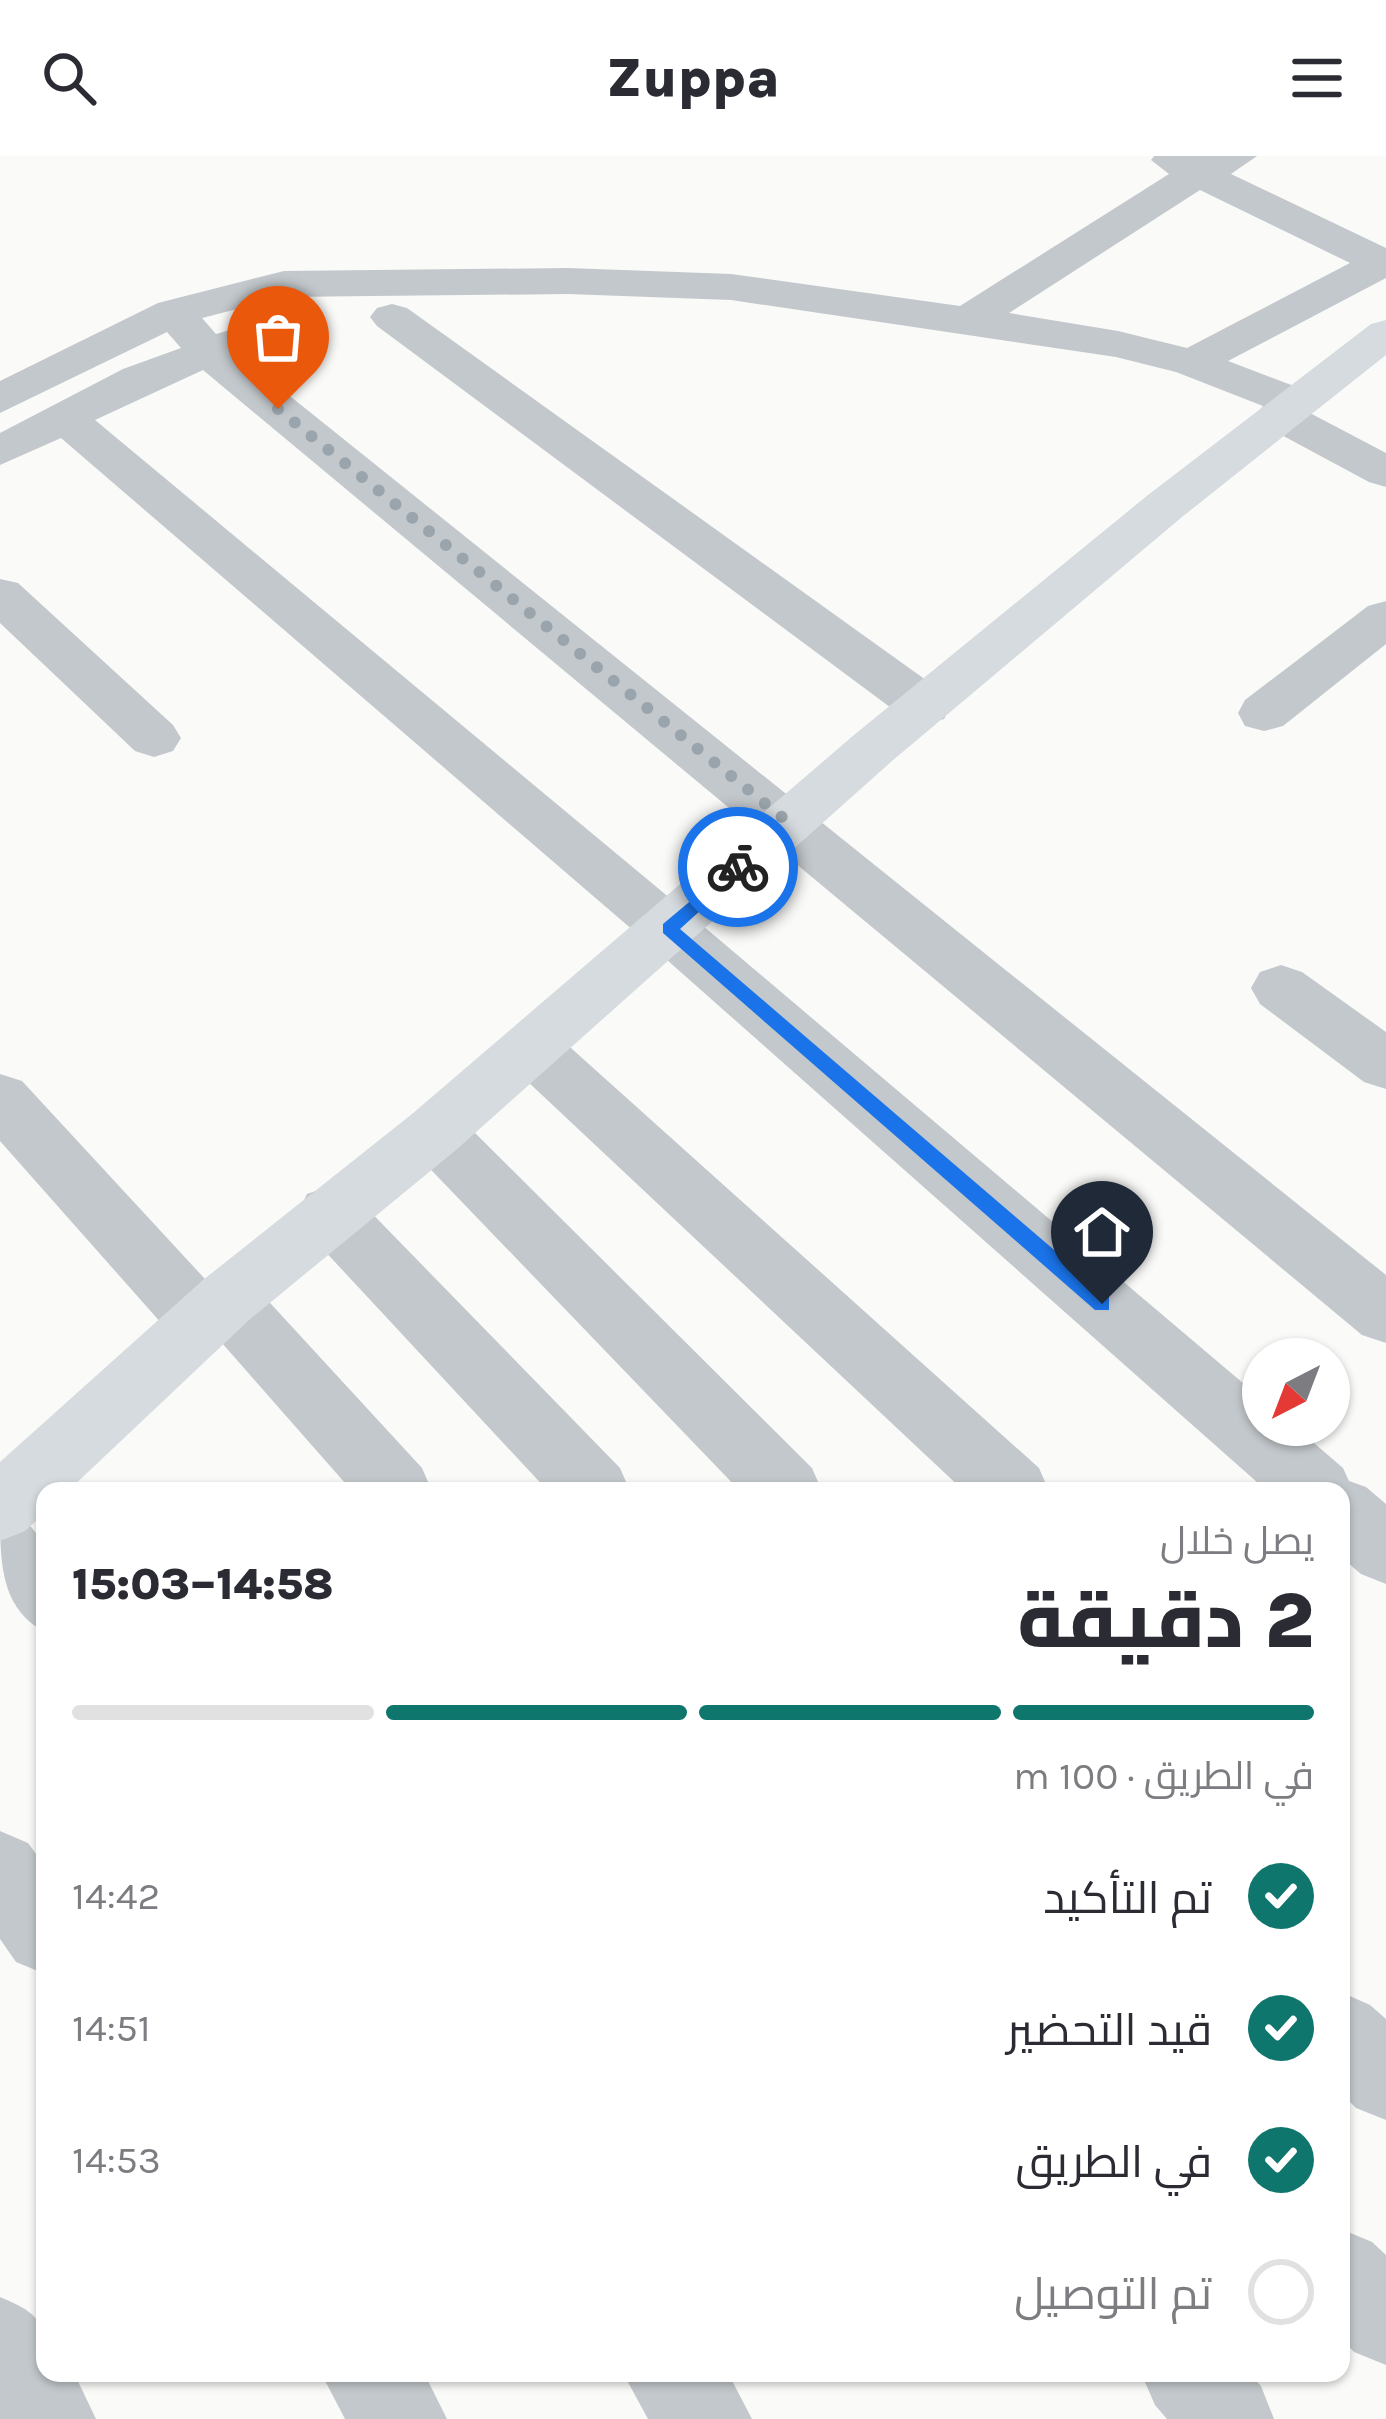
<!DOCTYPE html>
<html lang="ar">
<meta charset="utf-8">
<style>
body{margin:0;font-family:Karla,Cairo,sans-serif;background:#f2f2f3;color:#2b2b33;direction:rtl;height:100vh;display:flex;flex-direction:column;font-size:45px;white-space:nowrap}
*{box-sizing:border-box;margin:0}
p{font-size:39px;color:#7c7c81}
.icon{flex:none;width:66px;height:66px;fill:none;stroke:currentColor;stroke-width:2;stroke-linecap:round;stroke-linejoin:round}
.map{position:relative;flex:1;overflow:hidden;direction:ltr}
.details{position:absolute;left:36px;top:1326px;width:1314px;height:900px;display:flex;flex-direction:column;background:#fff;border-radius:24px;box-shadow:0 3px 9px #0004;direction:rtl}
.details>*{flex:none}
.needle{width:78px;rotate:222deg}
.controls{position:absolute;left:1242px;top:1182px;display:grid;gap:24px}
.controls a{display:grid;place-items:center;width:108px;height:108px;border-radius:50%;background:#fff;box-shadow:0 3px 9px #0004;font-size:60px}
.pin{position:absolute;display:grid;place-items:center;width:102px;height:102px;color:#fff;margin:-123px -51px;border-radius:50% 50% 50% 0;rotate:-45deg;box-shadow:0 0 12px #0007}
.pin .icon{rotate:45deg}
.courier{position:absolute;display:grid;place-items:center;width:120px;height:120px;margin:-60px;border:9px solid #1a73e8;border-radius:50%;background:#fff;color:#222;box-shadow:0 3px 15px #0007}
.overview em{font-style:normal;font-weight:800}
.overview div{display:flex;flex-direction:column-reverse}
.overview{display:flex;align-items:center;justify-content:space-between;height:204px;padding:0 36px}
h1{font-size:78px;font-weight:800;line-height:90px}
.bar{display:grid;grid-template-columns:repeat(4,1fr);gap:18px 12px;align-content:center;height:144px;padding:0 36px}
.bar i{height:15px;border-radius:9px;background:#e1e1e2}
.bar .active{background:#0f766e}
.bar p{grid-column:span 4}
ol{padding:0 36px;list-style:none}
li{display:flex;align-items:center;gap:36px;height:132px}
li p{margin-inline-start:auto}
li .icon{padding:12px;border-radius:50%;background:#0f766e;color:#fff;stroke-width:4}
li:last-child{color:#7c7c81}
li i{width:66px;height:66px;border:6px solid #e1e1e2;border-radius:50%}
header{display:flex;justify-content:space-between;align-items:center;height:156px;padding:0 36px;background:#fff;font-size:54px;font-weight:800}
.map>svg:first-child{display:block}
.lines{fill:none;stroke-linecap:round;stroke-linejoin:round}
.minor{fill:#c3c8cc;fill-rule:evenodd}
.major{fill:#d6dbdf;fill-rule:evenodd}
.route{fill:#1a73e8}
.done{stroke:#99a4ac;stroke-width:12;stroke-dasharray:0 21.6}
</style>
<header><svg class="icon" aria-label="menu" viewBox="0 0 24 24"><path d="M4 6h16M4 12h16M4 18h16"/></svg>Zuppa<svg class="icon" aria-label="search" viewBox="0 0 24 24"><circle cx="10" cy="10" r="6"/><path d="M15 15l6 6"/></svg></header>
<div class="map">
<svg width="1386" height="2263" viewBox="0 0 1386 2263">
<rect width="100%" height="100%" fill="#fafaf8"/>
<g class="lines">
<path class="minor" d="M1154,0H1257L1231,18L1386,92V122L1228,205L1310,236L1317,246L1308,256L1386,297V331L1369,326L1263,269L1256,259L1263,250L1176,216L1116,201L731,144L568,138L284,141L202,162L216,178L247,169L263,173L269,182L263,191L240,200L1386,1119V1187L1362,1179L203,214L95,264L689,758L1263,1244V1269H1293L1343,1312L1349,1325L1366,1331L1386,1348V1428L1361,1418L1341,1401V1335H1267L649,788L61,282L0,309V277L123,213L181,192L167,176L0,257V225L158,147L284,115L568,112L731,118L960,150L1169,18L1151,4ZM1200,34L1350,107L1187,192L1118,175L1009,157Z
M392,148L407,152L944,537L951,550L944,563L925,568L906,563L377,170L370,161L377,152Z
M0,423L18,427L173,569L181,582L173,595L154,601L135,595L0,467Z
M1386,445V488L1283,570L1264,575L1245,570L1238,557L1245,544L1368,450Z
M1281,809L1302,816L1386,876V933L1364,926L1260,848L1251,832L1260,816Z
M531,868L552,875L1039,1312L1049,1335H964L510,909L501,892L510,875Z
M0,918L22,925L205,1123L226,1115L249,1124L422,1312L432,1335H352L222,1187L202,1194L178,1186L0,985Z
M434,950L456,958L812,1312L822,1335H740L412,994L403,976L412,958Z
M330,1030L353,1038L620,1312L630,1335H548L307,1076L298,1057L307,1038Z
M0,1351C61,1375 45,1420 45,1476C0,1452 0,1407 0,1351Z
M0,1675L28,1687L45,1710V1818L16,1806L0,1783Z
M1341,1836L1370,1849L1386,1863V1964L1356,1952L1341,1937Z
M1341,2073L1372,2086L1386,2099V2209L1354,2196L1341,2182Z
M0,2141C46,2160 45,2169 45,2217H74L96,2263H0Z
M321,2217H424L447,2263H345Z
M623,2217H728L752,2263H648Z
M1141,2217H1249L1261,2230L1274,2263H1167L1155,2249Z"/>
<path class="major" d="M1386,164V199L1182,361L892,605L456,994L249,1164L68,1335H45V1357L25,1375L0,1385V1306L203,1124L412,958L854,579L1148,339L1371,168Z"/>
</g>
<path class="route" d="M738,705L746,711L744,715L680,773L1109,1141V1154H1095L663,777V768Z"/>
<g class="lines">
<path class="done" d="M278,253L788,666L738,711"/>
</g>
</svg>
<div class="controls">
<a><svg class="needle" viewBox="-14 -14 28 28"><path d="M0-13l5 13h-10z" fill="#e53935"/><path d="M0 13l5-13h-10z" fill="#7c7c81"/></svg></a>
</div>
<div class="pin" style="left:278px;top:253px;background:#ea580c"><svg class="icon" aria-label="bag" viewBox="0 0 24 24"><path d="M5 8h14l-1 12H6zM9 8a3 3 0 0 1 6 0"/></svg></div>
<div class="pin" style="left:1102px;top:1148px;background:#1f2937"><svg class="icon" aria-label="home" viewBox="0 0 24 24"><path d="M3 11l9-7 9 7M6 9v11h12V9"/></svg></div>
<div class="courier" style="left:738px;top:711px"><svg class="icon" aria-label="bike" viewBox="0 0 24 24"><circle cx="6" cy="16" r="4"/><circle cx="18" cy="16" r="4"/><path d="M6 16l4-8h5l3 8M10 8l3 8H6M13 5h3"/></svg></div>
<section class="details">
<div class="overview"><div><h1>2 دقيقة</h1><p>يصل خلال</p></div><em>14:58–15:03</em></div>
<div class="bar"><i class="active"></i><i class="active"></i><i class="active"></i><i></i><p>في الطريق · 100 m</p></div>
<ol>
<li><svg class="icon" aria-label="check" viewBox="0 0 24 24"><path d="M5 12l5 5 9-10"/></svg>تم التأكيد<p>14:42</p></li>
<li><svg class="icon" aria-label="check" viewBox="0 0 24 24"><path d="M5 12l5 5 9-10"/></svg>قيد التحضير<p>14:51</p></li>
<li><svg class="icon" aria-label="check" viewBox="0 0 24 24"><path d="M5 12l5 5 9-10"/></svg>في الطريق<p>14:53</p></li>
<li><i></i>تم التوصيل</li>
</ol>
</section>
</div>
